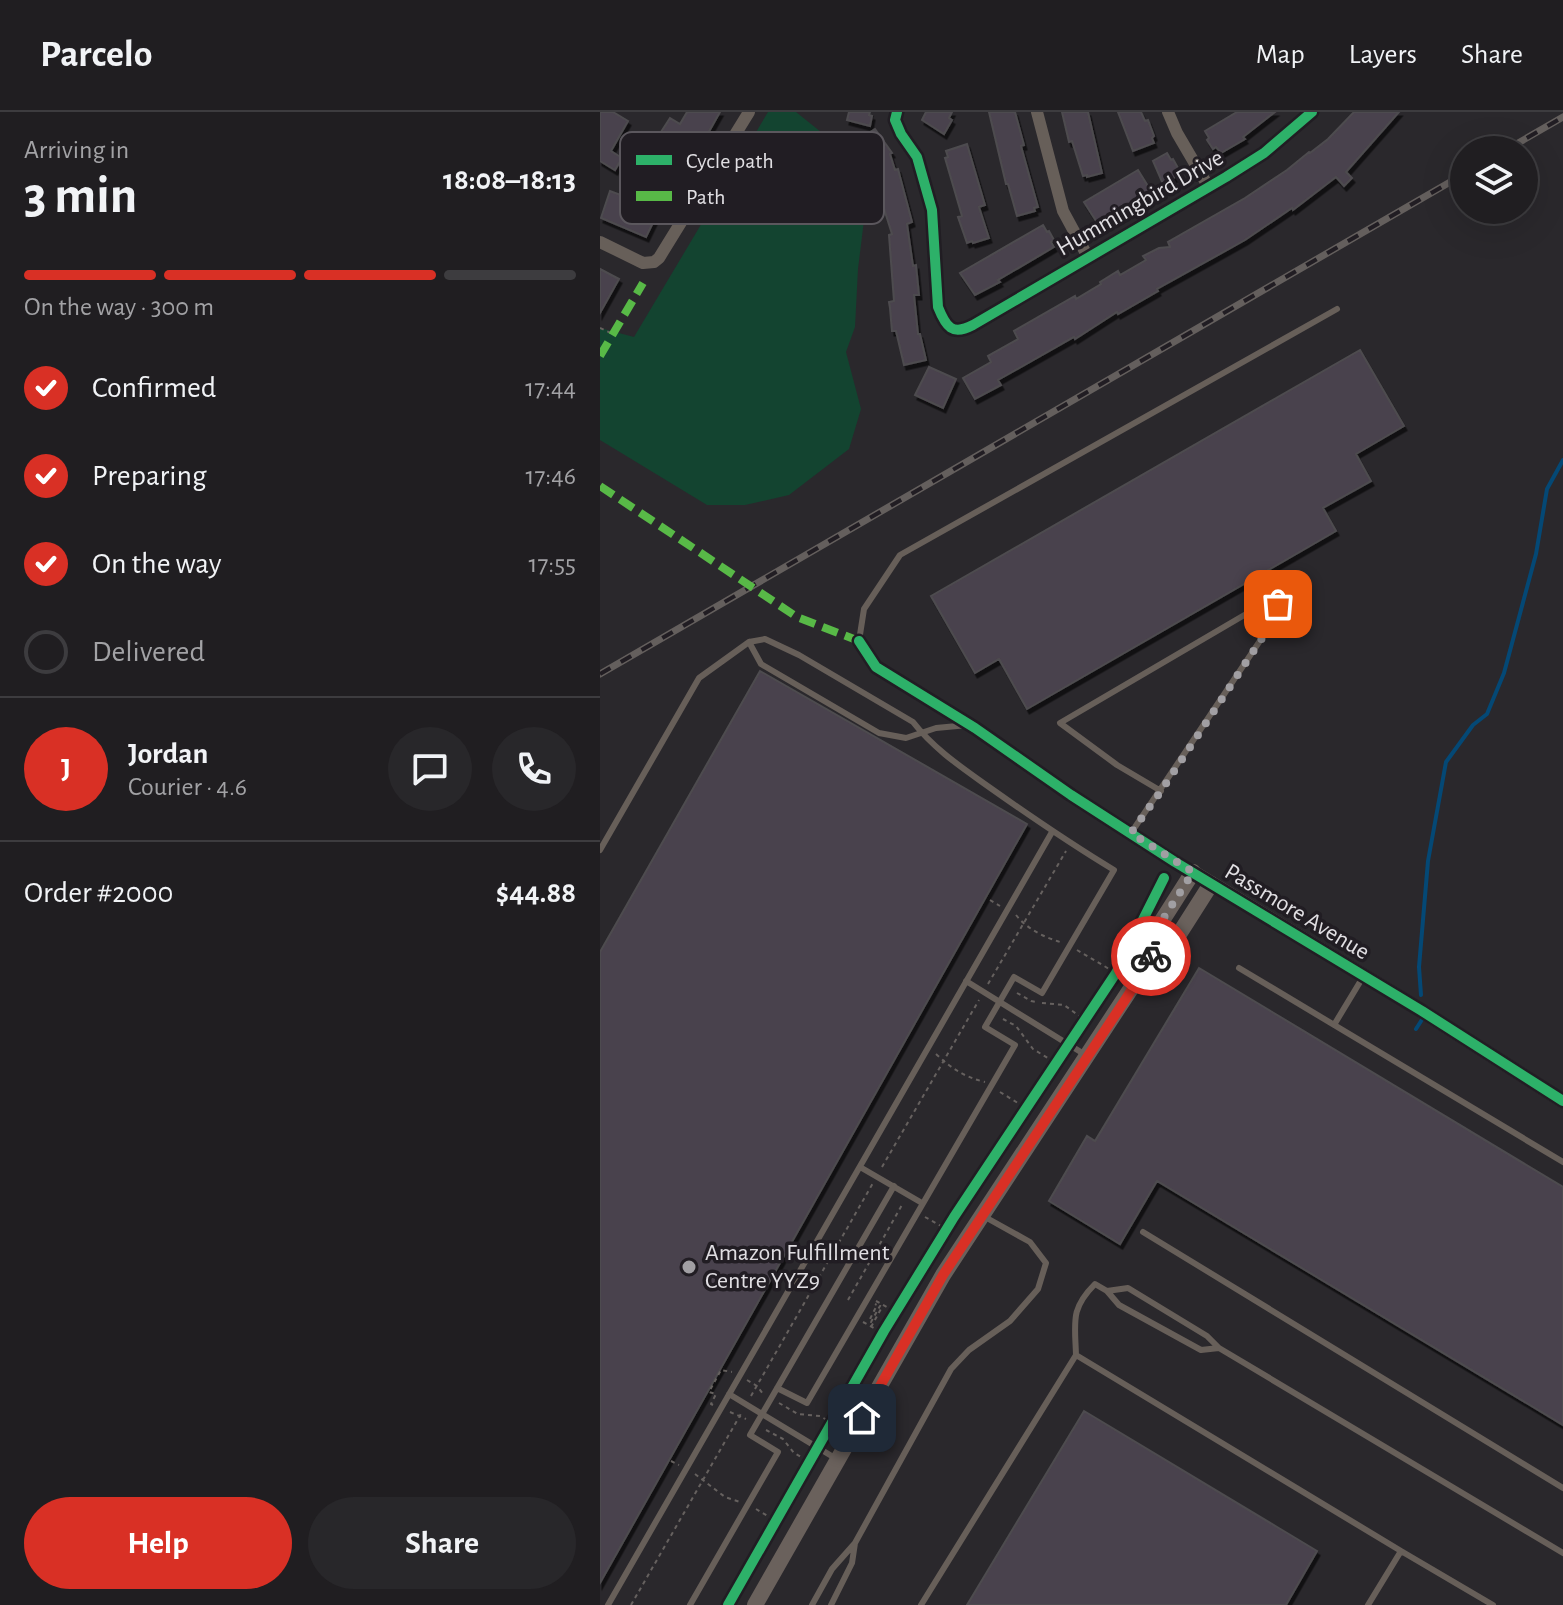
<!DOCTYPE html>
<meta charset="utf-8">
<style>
body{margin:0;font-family:"Alegreya Sans",sans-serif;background:#28272a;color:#f1f3f6;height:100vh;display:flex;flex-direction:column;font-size:30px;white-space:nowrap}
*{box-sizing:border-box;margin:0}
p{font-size:26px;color:#a2a2a5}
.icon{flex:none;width:44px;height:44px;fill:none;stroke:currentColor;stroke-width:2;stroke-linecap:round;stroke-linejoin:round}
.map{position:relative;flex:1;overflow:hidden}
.panel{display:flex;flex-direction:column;background:#201e21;width:600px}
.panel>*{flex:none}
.tools{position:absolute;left:850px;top:24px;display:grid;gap:16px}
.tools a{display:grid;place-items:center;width:88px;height:88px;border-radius:50%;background:#201e21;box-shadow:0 8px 32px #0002,0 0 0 2px #3d3c3f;font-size:40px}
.pin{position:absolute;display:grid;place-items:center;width:68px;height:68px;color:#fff;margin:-34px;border-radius:16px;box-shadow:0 4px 12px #0006}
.courier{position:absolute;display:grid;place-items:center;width:80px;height:80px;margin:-40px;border:6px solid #d93025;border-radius:50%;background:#fff;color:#222;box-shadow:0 2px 10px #0007}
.overview em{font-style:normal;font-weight:700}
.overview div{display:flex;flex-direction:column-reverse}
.overview{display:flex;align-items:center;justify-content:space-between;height:136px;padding:0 24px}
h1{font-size:52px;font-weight:700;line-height:60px}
.bar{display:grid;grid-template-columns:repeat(4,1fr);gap:12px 8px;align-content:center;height:96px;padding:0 24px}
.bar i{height:10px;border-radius:6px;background:#3d3c3f}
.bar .on{background:#d93025}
.bar p{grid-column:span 4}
.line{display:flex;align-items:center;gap:20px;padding:0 24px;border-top:2px solid #3d3c3f}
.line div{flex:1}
.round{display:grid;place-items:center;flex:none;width:84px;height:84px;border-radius:42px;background:#28272a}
ol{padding:0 24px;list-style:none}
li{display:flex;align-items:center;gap:24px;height:88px}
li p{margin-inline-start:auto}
li .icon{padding:8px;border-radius:50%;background:#d93025;color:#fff;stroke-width:4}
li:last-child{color:#a2a2a5}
li i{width:44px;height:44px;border:4px solid #3d3c3f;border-radius:50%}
.primary-button{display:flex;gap:16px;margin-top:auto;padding:16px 24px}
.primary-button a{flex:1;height:92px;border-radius:48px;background:#d93025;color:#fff;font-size:32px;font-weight:700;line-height:92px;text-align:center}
.primary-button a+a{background:#28272a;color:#f1f3f6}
header{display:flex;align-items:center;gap:48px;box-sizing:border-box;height:112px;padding:0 40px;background:#201e21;border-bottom:2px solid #3d3c3f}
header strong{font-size:38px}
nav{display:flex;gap:44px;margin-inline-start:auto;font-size:28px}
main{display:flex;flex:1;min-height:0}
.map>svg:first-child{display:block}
.green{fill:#134430}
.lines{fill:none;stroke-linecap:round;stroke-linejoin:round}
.stream{stroke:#044875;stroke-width:4}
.building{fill:#4a424d;stroke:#4e4c4f;stroke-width:2;filter:url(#shadow)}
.path{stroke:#66615f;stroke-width:2;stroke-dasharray:4 4;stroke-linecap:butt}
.service{stroke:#675f59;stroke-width:6}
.minor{stroke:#675f59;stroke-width:12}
.tertiary{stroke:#675f59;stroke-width:14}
.secondary{stroke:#6a615c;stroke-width:16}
.rail-casing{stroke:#645f5d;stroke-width:7}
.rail{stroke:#211d23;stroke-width:4;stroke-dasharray:12;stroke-linecap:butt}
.quiet{stroke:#58b947;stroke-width:8;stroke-dasharray:16 8;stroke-linecap:butt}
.cycleway-casing{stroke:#211d23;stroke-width:15}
.cycleway{stroke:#2db169;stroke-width:10}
.done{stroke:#a19fa3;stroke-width:8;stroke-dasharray:0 14.4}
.route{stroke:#d93025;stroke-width:10}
.poi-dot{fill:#a19fa3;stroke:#211d23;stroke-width:3}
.labels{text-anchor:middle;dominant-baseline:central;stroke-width:7;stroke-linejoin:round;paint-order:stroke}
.street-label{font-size:24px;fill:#e1dfe3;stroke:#211d23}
.poi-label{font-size:24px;fill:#e1dfe3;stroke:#211d23;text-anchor:start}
.key{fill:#211d23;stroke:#5b575d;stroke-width:2}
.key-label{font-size:22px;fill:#e1dfe3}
</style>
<header>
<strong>Parcelo</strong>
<nav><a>Map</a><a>Layers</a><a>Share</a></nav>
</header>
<main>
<section class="panel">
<div class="overview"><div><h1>3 min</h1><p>Arriving in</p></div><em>18:08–18:13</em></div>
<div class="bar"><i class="on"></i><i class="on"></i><i class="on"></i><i></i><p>On the way · 300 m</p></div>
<ol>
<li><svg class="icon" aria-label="check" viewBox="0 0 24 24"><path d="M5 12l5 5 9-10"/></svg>Confirmed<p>17:44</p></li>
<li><svg class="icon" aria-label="check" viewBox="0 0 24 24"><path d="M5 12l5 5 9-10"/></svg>Preparing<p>17:46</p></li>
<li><svg class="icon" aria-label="check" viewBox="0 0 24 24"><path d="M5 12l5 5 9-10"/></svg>On the way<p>17:55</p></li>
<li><i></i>Delivered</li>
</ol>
<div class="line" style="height:144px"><b class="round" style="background:#d93025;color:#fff">J</b><div><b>Jordan</b><p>Courier · 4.6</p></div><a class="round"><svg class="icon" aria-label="chat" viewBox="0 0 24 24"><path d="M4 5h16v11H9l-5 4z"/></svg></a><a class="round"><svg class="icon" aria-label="phone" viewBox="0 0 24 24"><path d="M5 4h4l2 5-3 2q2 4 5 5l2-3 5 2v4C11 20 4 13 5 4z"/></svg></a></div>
<div class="line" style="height:104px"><div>Order #2000</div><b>$44.88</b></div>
<div class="primary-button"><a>Help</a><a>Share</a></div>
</section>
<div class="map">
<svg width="963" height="1493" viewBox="0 0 963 1493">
<defs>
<filter id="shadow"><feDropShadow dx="2.5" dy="4.5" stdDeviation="0" flood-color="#0009"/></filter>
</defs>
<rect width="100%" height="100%" fill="#2a282c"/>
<path class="green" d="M168,0H196L226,24L258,65L266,92L258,157L255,215L246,240L261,297L249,337L189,383L145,393H107L0,328V216L34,225Z"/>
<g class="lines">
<path class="stream" d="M821,883L819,855L828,749L846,650L873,613L887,602L904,561L936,442L947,377L963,348
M816,917L823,906"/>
</g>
<path class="building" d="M0,0H13L28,9L11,39L22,46L15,58L0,49Z
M87,0H120L107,23L104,21L93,36L81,56L84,58L67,87L65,86L46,125L1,106L10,79L34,88L64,38L54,33L61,20L70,6L80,12Z
M249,0H270L269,3L272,4L270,14L247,8Z
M326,0H352L349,6L352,8L344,22L322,8Z
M389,0H415L424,33L421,34L438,95L434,96L435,99L417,104L408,72H406Z
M462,0H488L502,61L487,65V63L483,64L472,29L469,30Z
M518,0H541L545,9L548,8L554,24L552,26L554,31L533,39Z
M637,0H675L643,25L645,27L621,41L616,35L613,37L607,28L609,26L605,19Z
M754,0H799L746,60L752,66L744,74L736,65L693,98L692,96L645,128L557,177L558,179L518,202L517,200L475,227L474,225L398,268L401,273L375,287L363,266L391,250L388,244L418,227L414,219L475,184L476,187L501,172L500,170L518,159L520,163L546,148L543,144L559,136L570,135L568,130L645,86L687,58L709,40L710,41L728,27Z
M275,17L292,41L290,42L295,58L298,57L312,110L307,112L313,154L316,153L319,183H314L318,222H320L326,248L304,253L296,219H292L290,196L289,190L294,189L289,123L292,122L273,62L253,31Z
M367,32L385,93L379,95L389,126L373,131L372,129L367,131L358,105L362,104L345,46L348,45L346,39Z
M567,41L571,48L573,47L578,56L574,59L577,64L563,72L553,49Z
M538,58L551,79L522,96L523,99L498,112L484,90Z
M443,113L447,120L449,119L454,128L451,130L454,135L398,168L400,170L375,183L360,161Z
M0,157L19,167L0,201Z
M760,238L804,314L756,342L771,369L723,396L736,419L427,597L399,547L375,561L331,484Z
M329,255L356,267L343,296L315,283Z
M160,559L427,712L0,1471V840Z
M599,856L963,1075V1313L557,1069L520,1132L449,1089L487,1024L495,1029Z
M484,1299L717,1439L686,1493H367Z"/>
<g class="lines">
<path class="path" d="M0,216L13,222
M390,788L400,794
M416,803C427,817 444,825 460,830
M477,838L516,861
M388,872L466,739
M417,881L431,889L436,890
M442,891L464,893L485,908
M403,907L416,914L433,937L456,951
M336,942C351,956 364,965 385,970
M400,980L426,996
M282,1055L379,888
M325,1105L346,1117
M248,1188L302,1093
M276,1189L296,1200
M263,1210L283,1221
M271,1215L282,1195L280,1194L271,1210L269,1209L277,1193L275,1192
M147,1268L157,1274L163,1282
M151,1284L273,1071
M179,1291L198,1302L220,1304L232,1311
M113,1293L111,1292L116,1282L109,1280L121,1258L132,1260
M130,1300L146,1307
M166,1318L183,1327L194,1341L210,1350
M71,1349L79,1353
M95,1362L125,1385L140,1390
M156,1397L176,1409
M31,1493L142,1300"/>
<path class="service" d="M259,529L264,497L300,443L737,197
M149,530L161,552L279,621L306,626L336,616L368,613
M531,721L680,499L678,492L670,488L460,611L517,653L561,679
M0,738L99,566L149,530L165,527L199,543L313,610C334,637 361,655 389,675C430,704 471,732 514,758L442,881L414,865L385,915L415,933L207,1291L177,1276
M639,856L963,1050
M366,869L484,942
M734,913L763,865
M260,1055L322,1091
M543,1120L963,1376
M619,1236L963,1441
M476,1243L801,1439
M129,1282L235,1346
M8,1493L452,720
M90,1493L178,1340L150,1323L294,1074
M212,1493L232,1457L255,1431L351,1257L369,1238L410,1209L438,1177L446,1151L430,1130L385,1105
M231,1493L252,1451L255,1431
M321,1493L476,1243C475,1210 470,1197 495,1172L507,1179L519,1193L601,1238L619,1236L607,1224L528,1176L507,1179
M768,1493L801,1439L893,1493"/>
<path class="minor" d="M297,0L295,8L301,22L317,45L332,98L338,195C346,215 352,224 373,213L626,65L664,41L712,0
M437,0L463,99L488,145
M568,0L577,21L608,74
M0,130L43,151L54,150L59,146L149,0
M259,529L276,555L375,616L471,683L593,760"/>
<path class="tertiary" d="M593,760L822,899L963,989"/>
<path class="secondary" d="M551,846V826L593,760
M155,1493L343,1163L551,846L569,838L611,772"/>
<g class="rail-casing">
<path id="rail" d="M906,38L963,5
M0,562L864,62"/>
</g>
<use href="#rail" class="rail"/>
<path class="quiet" d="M0,244L43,171
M0,374L197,505L259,529"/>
<g class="cycleway-casing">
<path id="cycleway" d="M297,0L295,8L301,22L317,45L332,98L338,195C346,215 352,224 373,213L626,65L664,41L712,0
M259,529L276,555L375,616L471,683L575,750L822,899L963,989
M128,1493L284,1219L354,1105L516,861L564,766"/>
</g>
<use href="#cycleway" class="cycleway"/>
</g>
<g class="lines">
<path class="done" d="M551,844V826L593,760L531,721L561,679L680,499L678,492"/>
<path class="route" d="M262,1306L343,1163L529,882L551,844"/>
</g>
<circle class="poi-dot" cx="89" cy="1155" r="8"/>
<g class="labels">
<g class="street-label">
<text transform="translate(540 91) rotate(-30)">Hummingbird Drive</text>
<text transform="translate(697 800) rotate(31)">Passmore Avenue</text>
</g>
<g class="poi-label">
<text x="105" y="1141">Amazon Fulfillment<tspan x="105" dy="28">Centre YYZ9</tspan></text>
</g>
</g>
<rect x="20" y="20" width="264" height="92" rx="12" class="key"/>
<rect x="36" y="43" width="36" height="10" fill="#2db169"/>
<rect x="36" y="79" width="36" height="10" fill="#58b947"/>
<g class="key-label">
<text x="86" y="56">Cycle path</text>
<text x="86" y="92">Path</text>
</g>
</svg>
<div class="tools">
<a><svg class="icon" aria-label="layers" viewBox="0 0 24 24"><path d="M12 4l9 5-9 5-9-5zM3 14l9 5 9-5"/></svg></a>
</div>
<div class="pin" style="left:678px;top:492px;background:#ea580c"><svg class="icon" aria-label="bag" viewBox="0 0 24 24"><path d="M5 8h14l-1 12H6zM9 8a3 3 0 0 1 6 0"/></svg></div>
<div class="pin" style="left:262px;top:1306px;background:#1f2937"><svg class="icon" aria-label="home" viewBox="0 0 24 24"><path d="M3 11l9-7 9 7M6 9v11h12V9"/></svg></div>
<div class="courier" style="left:551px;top:844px"><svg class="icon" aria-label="bike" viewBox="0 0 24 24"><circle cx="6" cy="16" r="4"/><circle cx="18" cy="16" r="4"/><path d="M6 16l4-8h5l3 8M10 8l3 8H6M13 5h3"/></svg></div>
</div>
</main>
